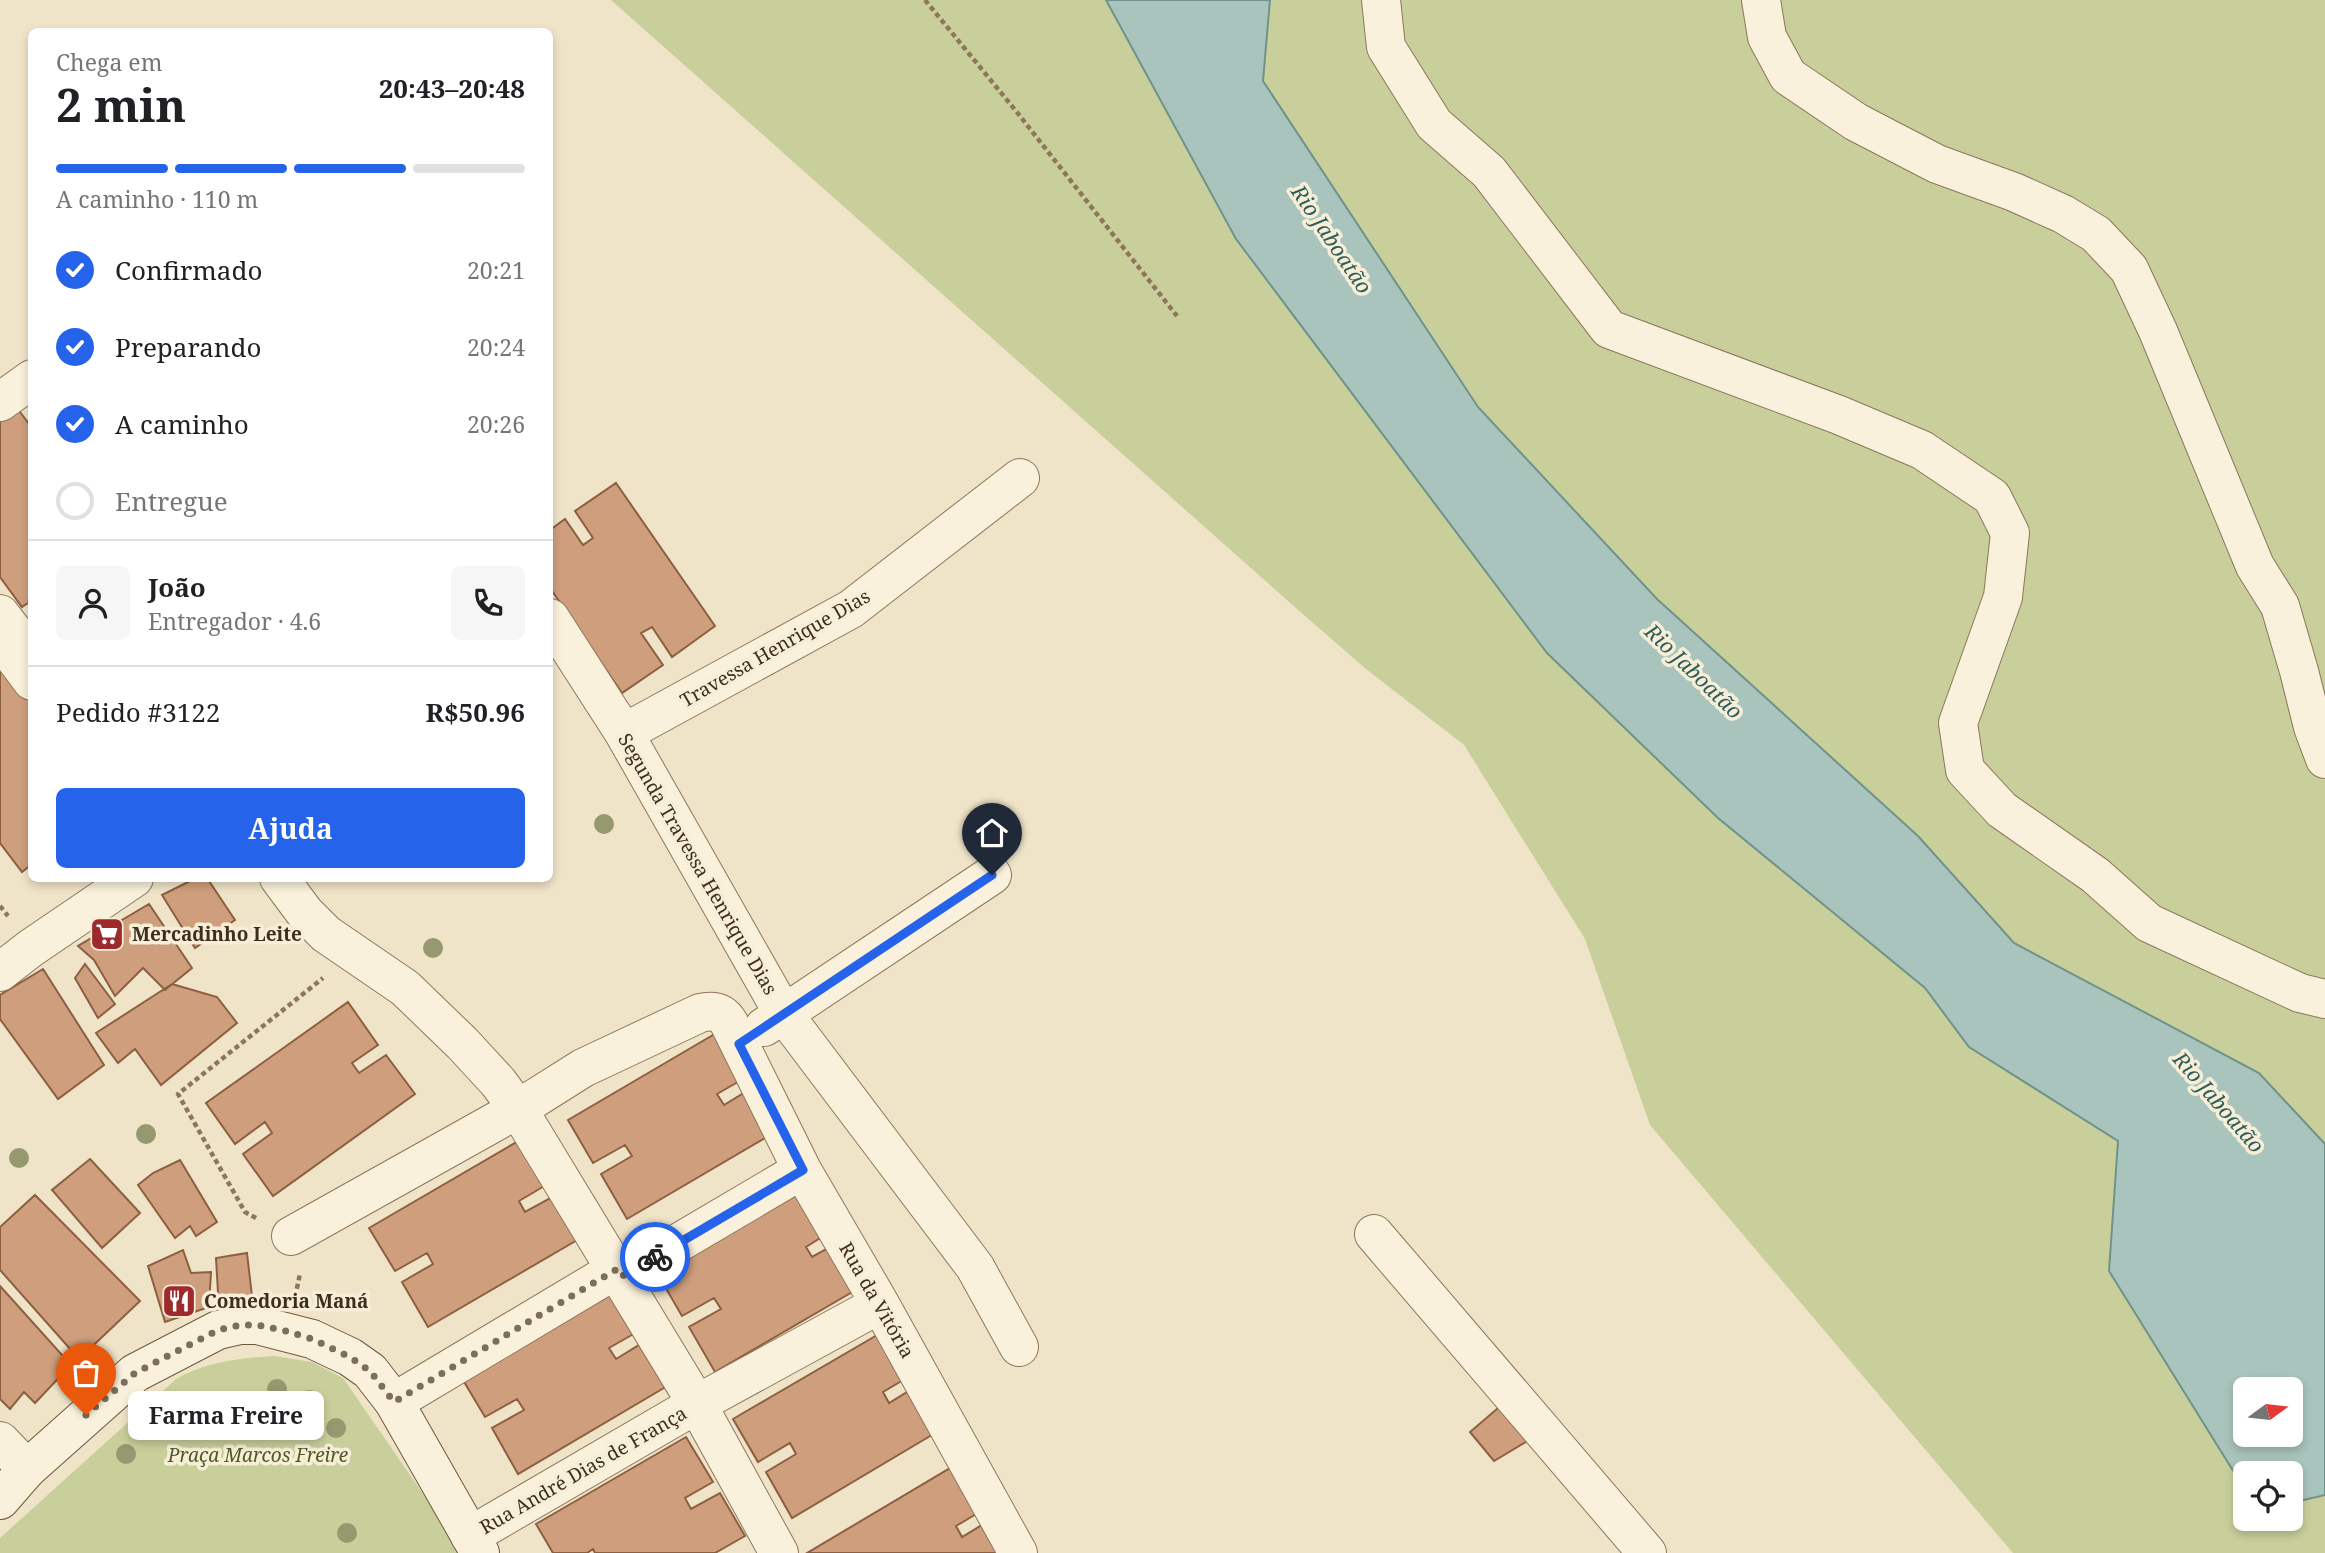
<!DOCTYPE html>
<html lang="pt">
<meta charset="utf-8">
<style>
body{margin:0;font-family:"Noto Serif",serif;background:#f6f6f6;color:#202124;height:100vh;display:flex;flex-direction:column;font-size:26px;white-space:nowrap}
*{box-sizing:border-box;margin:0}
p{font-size:23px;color:#757577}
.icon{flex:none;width:38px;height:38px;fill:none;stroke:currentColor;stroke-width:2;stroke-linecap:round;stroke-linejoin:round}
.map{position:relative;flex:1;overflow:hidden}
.details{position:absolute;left:28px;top:28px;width:525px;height:854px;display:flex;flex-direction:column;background:#fff;border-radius:10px;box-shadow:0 4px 10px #0003}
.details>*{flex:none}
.needle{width:46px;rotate:75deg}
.buttons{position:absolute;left:2233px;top:1377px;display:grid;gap:14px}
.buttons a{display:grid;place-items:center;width:70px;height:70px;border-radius:10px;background:#fff;box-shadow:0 4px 10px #0003;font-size:35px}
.pin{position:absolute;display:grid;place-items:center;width:60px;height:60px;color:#fff;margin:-72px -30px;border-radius:50% 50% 50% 0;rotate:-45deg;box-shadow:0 0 7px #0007}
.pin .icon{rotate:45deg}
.courier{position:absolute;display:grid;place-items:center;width:70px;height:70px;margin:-35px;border:5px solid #2563eb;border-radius:50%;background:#fff;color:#222;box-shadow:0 2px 9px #0007}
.bubble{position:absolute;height:49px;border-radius:10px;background:#fff;box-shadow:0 4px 10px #0003;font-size:23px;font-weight:700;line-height:49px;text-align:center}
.headline em{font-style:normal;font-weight:700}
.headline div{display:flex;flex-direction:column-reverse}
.headline{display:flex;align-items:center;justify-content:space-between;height:119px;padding:0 28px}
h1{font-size:46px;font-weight:700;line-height:52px}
.bar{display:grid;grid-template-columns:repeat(4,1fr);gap:10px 7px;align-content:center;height:84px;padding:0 28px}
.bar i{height:9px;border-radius:5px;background:#e0e0e0}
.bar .on{background:#2563eb}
.bar p{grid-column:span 4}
.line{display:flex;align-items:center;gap:18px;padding:0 28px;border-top:2px solid #e0e0e0}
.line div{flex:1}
.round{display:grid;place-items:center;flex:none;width:74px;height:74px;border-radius:10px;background:#f6f6f6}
ol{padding:0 28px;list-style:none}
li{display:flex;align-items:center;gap:21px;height:77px}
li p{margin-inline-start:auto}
li .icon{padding:7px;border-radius:50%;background:#2563eb;color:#fff;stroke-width:4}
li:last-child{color:#757577}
li i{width:38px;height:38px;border:4px solid #e0e0e0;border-radius:50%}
.primary-button{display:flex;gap:14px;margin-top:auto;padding:14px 28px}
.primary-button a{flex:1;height:80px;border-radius:10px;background:#2563eb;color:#fff;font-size:28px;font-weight:700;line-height:80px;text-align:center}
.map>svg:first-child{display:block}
.green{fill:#c9cf9b}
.water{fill:#a9c4bc;stroke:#6f938a;stroke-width:2;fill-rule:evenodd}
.building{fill:#cf9f7d;stroke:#8d5f41;stroke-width:2}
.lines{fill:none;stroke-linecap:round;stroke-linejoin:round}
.minor-casing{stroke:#8d765c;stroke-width:40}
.secondary-casing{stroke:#6f573f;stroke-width:40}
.path{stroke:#8d765c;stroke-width:4.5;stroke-dasharray:5 3.5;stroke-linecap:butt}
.minor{stroke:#faf1dc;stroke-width:38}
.secondary{stroke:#faf1dc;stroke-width:38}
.tree{fill:#96986f}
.done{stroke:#7c6e5b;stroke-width:7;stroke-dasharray:0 12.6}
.route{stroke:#2563eb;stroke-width:9}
.labels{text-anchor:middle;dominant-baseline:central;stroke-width:7;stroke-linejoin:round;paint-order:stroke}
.street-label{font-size:19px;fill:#3d2e20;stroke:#f7eed8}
.poi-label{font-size:19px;font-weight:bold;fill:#3d2e20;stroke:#f7eed8;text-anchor:start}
.park-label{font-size:19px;font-style:italic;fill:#4d5a26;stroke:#f7eed8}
.water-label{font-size:21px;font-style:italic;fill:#2f5d5a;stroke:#f7eed8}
</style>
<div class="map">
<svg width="2325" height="1553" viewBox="0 0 2325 1553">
<rect width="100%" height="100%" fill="#f0e4c8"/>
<path class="green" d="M611,0H1106L1236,239L1547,653L1718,818L1925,988L1969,1047L2118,1141L2109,1271L2245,1490V1519H2291V1503L2325,1495V1553H2013L1650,1125L1585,939L1464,745L1366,669L1297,609Z
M1270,0H2325V1144L2259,1073L2014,943L1918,836L1657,599L1478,407L1263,81Z
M274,1356L312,1362L343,1378L464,1553H0V1538L176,1379C206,1362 239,1358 274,1356Z"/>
<path class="water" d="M1106,0H1270L1263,81L1478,407L1657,599L1918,836L2014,943L2259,1073L2325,1144V1495L2291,1503V1474H2245V1490L2109,1271L2118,1141L1969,1047L1925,988L1718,818L1547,653L1236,239ZM2245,1390H2291V1435H2245Z"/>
<path class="building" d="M9,397L32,428V600L22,607L0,577V404Z
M616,483L715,626L672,657L652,627L641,633L663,665L622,693L550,588V530L565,519L583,545L593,538L575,511Z
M0,668L32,693V864L22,872L0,843Z
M196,878H207L235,920L195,948L162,895Z
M149,904L192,968L165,990L143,968L115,996L94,960L78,946Z
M85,964L115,1004L98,1018L75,978Z
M43,969L104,1065L58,1099L0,1019V995Z
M172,984L217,997L237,1023L161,1085L135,1049L118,1063L96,1033Z
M348,1002L378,1045L352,1063L359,1073L386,1055L415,1094L273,1196L243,1154L272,1133L265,1122L235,1144L206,1103Z
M718,1032L745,1078L717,1094L724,1105L752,1088L777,1131L627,1219L601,1174L632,1156L625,1145L593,1163L568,1120Z
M520,1140L546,1185L519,1201L525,1212L554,1196L579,1239L428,1327L402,1282L433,1264L427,1253L395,1271L369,1228Z
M90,1159L140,1213L102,1248L52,1190Z
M180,1160L217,1222L196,1236L190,1226L175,1238L138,1185L153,1173Z
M807,1185L833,1230L806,1247L812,1257L841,1241L866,1284L715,1372L689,1327L721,1309L714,1298L682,1316L657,1273Z
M35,1195L140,1301L79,1359L0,1270V1227Z
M183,1250L191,1273L211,1272L209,1307L165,1322L148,1266Z
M247,1253L253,1305L219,1310L216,1258Z
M0,1286L71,1365L35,1403L24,1392L10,1409L0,1399Z
M610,1286L637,1332L609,1348L616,1359L644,1342L669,1385L518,1474L492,1428L524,1410L517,1399L485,1417L460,1375Z
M884,1331L910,1376L883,1392L889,1403L917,1386L942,1429L792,1518L766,1472L796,1454L790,1443L758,1462L733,1419Z
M1512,1396L1534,1437L1494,1461L1470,1432Z
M686,1437L713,1482L685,1498L691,1509L720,1493L745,1536L715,1553H595L593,1549L587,1553H553L536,1524Z
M957,1464L983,1510L956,1526L962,1537L990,1520L1010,1553H807Z"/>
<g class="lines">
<g class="minor-casing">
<path id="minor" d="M1381,0L1386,47L1434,124L1489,172L1609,329L1839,415L1922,450L1992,497L2010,533L2003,597L1958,723L1965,770L2002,810L2095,875L2149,923L2300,993L2325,999
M1761,0L1767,37L1788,76L1856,122L1937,164L2014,192L2063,214L2096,234L2129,269L2158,331L2255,566L2280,606L2299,671L2313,727L2325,759
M0,402L32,379
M0,614L23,644
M550,618L624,733L783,1013L975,1267L1019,1347
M11,653L32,681
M624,733L851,609L1020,478
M279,878L305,913L326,934L405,988L462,1043L498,1082L518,1109L697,1404L779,1553
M0,972L31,948L134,878
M764,1027L992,875
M1374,1234L1647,1553
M291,1236L518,1109L583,1068L700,1013C713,1010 722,1011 729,1023L802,1170L880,1304L1018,1553
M622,1276L802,1170
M394,1402L617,1269
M0,1441L27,1469
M470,1536L697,1404L880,1304"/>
</g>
<g class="secondary-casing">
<path id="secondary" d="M0,1500L27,1469L135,1373L218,1330L240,1325H257L312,1339L350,1357L370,1371L394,1402L480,1553"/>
</g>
<path class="path" d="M925,0L1016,111L1177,316
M0,906L8,916
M256,1218L245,1212L178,1094L323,978
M295,1297L300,1274"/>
<use href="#minor" class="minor"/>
<use href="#secondary" class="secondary"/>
</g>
<g class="tree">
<circle cx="604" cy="824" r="10"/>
<circle cx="433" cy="948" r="10"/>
<circle cx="146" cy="1134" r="10"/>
<circle cx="19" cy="1158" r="10"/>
<circle cx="277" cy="1389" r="10"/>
<circle cx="309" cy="1400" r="10"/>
<circle cx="154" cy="1425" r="10"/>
<circle cx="336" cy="1428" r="10"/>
<circle cx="126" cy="1454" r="10"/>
<circle cx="347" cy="1533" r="10"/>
</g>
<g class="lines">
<path class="done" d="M86,1415L135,1373L218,1330L240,1325H257L286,1331L312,1339L350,1357L370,1371L394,1402L617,1269L622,1276L655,1257"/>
<path class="route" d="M655,1257L803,1170L739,1044L992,875"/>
</g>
<defs>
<g id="supermarket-square" transform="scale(1.75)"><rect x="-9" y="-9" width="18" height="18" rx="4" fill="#9e2a2b" stroke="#f7eed8"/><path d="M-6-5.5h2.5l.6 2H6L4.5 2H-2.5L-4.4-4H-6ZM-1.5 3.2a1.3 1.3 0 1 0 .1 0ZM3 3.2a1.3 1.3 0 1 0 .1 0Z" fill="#fff"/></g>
<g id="restaurant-square" transform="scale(1.75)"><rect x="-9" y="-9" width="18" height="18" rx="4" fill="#9e2a2b" stroke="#f7eed8"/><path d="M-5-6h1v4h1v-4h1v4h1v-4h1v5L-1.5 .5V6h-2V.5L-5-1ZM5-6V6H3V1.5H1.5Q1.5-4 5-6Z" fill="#fff"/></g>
</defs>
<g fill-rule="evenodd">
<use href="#supermarket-square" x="107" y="934"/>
<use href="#restaurant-square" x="179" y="1301"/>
</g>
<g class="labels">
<g class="street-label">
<text transform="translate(775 648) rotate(-30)">Travessa Henrique Dias</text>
<text transform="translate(698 864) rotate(60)">Segunda Travessa Henrique Dias</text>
<text transform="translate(877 1300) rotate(60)">Rua da Vitória</text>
<text transform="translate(583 1470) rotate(-30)">Rua André Dias de França</text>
</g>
<g class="poi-label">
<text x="132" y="934">Mercadinho Leite</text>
<text x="204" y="1301">Comedoria Maná</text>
</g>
<g class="park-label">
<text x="258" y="1455">Praça Marcos Freire</text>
</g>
<g class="water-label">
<text transform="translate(1332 239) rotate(56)">Rio Jaboatão</text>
<text transform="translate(1694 671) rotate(44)">Rio Jaboatão</text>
<text transform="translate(2219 1102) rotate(49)">Rio Jaboatão</text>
</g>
</g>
</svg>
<div class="buttons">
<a><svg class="needle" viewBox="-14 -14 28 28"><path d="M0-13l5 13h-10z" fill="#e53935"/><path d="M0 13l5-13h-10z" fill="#757577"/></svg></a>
<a><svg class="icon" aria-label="locate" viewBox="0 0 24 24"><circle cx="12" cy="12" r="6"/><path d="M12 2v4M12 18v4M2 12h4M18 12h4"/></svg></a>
</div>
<div class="pin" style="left:86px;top:1415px;background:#ea580c"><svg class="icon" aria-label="bag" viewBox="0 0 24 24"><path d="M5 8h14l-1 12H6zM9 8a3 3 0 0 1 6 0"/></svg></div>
<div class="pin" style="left:992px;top:875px;background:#1f2937"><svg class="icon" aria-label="home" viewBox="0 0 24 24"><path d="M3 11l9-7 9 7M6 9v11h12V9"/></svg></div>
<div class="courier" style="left:655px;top:1257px"><svg class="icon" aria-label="bike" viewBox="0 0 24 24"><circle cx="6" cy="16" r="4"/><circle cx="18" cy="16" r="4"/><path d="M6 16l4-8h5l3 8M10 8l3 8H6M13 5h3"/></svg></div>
<div class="bubble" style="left:128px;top:1391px;width:196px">Farma Freire</div>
<section class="details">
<div class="headline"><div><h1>2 min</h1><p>Chega em</p></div><em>20:43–20:48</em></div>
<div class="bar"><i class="on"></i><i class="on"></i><i class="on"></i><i></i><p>A caminho · 110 m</p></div>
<ol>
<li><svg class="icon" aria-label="check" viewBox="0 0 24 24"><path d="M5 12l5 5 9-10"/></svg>Confirmado<p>20:21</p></li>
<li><svg class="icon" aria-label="check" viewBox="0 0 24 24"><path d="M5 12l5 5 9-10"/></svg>Preparando<p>20:24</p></li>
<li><svg class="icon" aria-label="check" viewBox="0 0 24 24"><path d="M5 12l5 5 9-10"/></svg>A caminho<p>20:26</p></li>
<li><i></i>Entregue</li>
</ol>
<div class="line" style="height:126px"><a class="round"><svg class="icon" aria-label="person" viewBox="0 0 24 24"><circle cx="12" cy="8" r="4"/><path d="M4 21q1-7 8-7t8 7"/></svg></a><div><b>João</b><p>Entregador · 4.6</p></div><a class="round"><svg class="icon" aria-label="phone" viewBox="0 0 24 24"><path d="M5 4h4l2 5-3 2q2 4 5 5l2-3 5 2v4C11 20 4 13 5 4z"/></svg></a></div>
<div class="line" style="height:91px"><div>Pedido #3122</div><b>R$50.96</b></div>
<div class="primary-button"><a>Ajuda</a></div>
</section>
</div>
